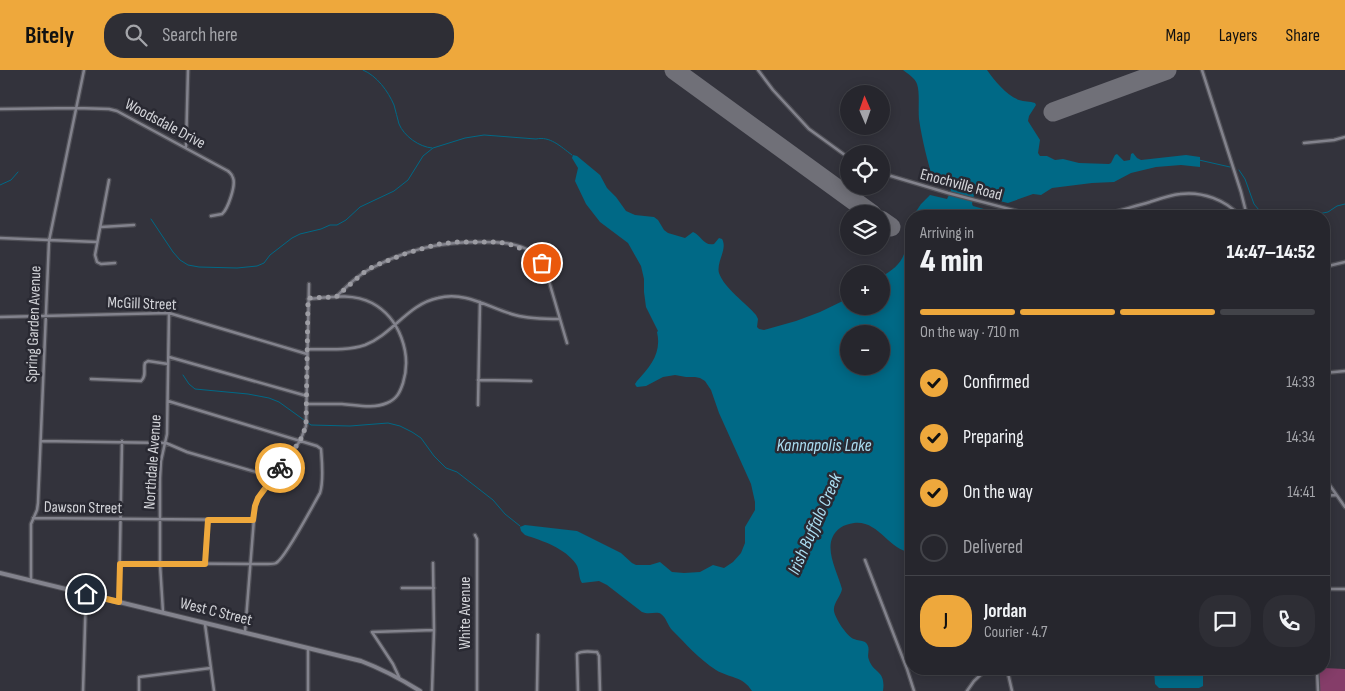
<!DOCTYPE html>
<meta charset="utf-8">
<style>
body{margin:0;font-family:"Sofia Sans Condensed",sans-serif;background:#2e2e35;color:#f1f3f6;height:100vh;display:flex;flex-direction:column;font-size:19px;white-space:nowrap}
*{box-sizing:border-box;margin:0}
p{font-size:16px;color:#a4a5aa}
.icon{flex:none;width:28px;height:28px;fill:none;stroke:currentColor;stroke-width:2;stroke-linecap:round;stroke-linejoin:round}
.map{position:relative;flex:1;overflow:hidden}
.sheet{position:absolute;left:905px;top:140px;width:425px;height:465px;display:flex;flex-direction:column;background:#26262d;border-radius:20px;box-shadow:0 2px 12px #0003,0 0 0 1px #424349}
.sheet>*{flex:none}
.needle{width:32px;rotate:358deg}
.tools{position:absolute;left:840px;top:15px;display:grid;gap:10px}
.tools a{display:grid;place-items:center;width:50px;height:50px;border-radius:50%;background:#26262d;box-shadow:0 2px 12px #0003,0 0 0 1px #424349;font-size:25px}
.pin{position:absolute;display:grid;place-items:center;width:42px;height:42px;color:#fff;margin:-21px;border:2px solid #fff;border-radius:50%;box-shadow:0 1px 5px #0007}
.courier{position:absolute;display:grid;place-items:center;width:50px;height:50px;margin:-25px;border:4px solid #eea83c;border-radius:50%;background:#fff;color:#222;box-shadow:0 1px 6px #0007}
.summary em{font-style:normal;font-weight:800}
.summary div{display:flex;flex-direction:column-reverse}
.summary{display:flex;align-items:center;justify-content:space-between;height:85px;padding:0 15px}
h1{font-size:32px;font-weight:800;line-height:38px}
.bar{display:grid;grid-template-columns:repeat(4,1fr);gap:8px 5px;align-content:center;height:60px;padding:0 15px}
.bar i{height:6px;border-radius:4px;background:#424349}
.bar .on{background:#eea83c}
.bar p{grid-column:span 4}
.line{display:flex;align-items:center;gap:12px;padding:0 15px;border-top:1px solid #424349}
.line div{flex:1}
.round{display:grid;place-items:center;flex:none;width:52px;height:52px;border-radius:20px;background:#2e2e35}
ol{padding:0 15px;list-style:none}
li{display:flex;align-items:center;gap:15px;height:55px}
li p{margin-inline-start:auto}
li .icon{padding:5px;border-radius:50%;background:#eea83c;color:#111;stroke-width:4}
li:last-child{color:#a4a5aa}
li i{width:28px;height:28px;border:2px solid #424349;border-radius:50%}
header{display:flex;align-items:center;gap:30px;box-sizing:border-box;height:70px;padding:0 25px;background:#eea83c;color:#111}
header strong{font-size:24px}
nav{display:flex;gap:28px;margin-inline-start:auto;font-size:18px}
.search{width:350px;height:45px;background:#2e2e35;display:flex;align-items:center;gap:12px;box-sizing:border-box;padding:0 18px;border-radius:20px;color:#a4a5aa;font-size:19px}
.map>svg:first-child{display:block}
.green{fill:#853d69}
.water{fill:#006986;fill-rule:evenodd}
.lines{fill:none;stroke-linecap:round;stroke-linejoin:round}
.stream{stroke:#006986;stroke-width:1}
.runway{stroke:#707078;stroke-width:19}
.minor-casing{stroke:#4f4f56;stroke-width:5}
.secondary-casing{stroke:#4f4f56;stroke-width:6}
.minor{stroke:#83838d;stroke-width:2.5}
.secondary{stroke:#83838d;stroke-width:4}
.done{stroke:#9c9ca3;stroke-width:5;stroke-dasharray:0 9}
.route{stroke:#eea83c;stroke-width:6}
.labels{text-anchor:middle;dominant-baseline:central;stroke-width:5;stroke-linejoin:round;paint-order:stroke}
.street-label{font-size:16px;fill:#d4d5da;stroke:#292932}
.water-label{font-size:18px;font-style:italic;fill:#abddf1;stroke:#292932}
</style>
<header>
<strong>Bitely</strong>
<div class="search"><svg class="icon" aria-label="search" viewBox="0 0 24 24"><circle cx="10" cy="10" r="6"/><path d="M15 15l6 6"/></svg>Search here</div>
<nav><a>Map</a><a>Layers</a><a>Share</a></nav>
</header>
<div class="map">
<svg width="1345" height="621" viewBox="0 0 1345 621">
<rect width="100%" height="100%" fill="#33333c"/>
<path class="green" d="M1324,598L1345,599V621H1318L1317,599H1324Z"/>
<path class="water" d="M903,0H987C995,11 1006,25 1019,30C1024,32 1030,31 1035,33L1036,35L1029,46L1028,51L1040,70L1038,83L1040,86H1047L1055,90L1063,89L1079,93L1109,94L1111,93L1115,85L1117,84L1124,91L1130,90L1131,84L1133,83L1137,88L1141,90L1186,85L1200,87V97L1181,95L1156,97L1131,103L1114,112L1092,113L1052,118L1041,125L1033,124L1008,133L974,125L972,134L973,136L991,141L1000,146H913L921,134L930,125L947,129L951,121L950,118L934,113C928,93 922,70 919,49C918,39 920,22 917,14C915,8 908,4 903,0Z
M573,85L577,86L600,105L607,118L616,127L626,141L635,145L654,147L658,150L664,160L668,163L685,168L693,162C702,166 703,176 714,174L719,168L722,169C728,179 716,192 719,203C724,218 746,233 756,245L758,249L757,257L759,259L764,260L796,251L820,242L849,228V236H881V207C895,199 906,190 906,172C906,162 905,157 911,148V482C889,481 879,450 854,453C849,454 844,455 840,458C820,473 837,500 842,519C841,526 833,533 834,541C835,548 847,567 854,569C858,571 861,570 865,572C872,578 866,584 869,590C874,604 886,600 883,621H752C743,606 729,608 716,600C699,589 686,574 672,560C668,556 666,547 661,544C657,541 649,545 642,542L607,515L599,511L582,513C578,507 580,500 576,494C565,478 543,471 525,465L521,461L520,457L525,455L577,461L621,483L632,493L636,495H650L660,492L672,502L684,503L700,502L713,495L724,498L733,492L741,483L745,473V457L755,440V432L751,414L719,343L711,320L705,311L700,308L695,307H686L675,305L663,307L646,316L637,317L636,316L635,314L637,311C650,297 662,283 657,262L658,261L646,237L644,222V209L641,196L628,173L600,152L586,134L575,111L578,98L572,88ZM849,264H881V296H849Z
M1154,599H1203V616L1199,618H1159L1155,614Z"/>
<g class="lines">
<path class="stream" d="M363,0C377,6 388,21 394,35C396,41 397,48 399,54C404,66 419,77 432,78
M1199,90L1230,97
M1239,100L1245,109L1254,134L1264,146
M0,115L11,110L18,102
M1308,146L1328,142L1337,136L1345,134
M151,149L173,182L180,190L188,195L199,197L237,198L257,196L264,193L270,185L292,168L300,164L321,159L330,155H337L346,150L360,137L394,121L408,110L423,86L433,78L465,68L484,65L536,69C550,66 560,76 572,85
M183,305L189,314L195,319L248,324L269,328L279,332L311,355L350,356L388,353L400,356L412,362L421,368L434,386L446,398L457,402L493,430L505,444L520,456"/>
<path class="runway" d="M674,0L872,144
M1053,42L1167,0
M881,150L891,157"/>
<g class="minor-casing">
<path id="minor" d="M758,0L773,20L809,59L849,88
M1202,0L1241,122L1247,146
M0,39L76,38L109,39L117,41L228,101C231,104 232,104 233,108C236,115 228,139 222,144L211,146
M1304,73L1334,70L1345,67
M186,77L188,0
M881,103L948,123L1036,146
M109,110L95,185L97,192L101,194L115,193
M1101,146C1117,141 1133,137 1150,132C1159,129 1170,125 1180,124C1202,121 1226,130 1240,146
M101,157L134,155
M0,168L97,172
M1324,197L1345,192
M336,227C347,216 358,205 372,198C407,179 441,172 480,172C497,172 517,172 532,182C539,187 543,194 546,201L567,273
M0,247L169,243L307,284
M308,279C326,279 347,281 365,275C393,264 408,234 438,228C466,221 489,238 515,245C530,249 545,249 560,249
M169,287L307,326
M1324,303L1345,301
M91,309L141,311C147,306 143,299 145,293L148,291L168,294
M478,310L531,311
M307,334C319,334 330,334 342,334C357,335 373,339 387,333C397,329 400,322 403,313C412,284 400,248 372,233C352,223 330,227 308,229
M478,335L480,232
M41,371L166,373L187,382L273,407
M1324,407L1345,437
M1324,426L1336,425
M33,448L253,450
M475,465L477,469V621
M865,490L907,599L914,621
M120,493L268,494C271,494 274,494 276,493C285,489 313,435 320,423C324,410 322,392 321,379L317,376L168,331
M205,494L208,450
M31,510V454L37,440L38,433L49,171L84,0
M402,518H434
M1324,519H1345
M119,531L122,371
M163,542L160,494V408L161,391L167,364L169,243
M205,554L214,621
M245,562L255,436L258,428L300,371L306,356L309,214
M1007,599L1012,621
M1317,599L1318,621
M399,607L393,594L372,562L434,560
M83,621L86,523
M139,621V607L211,598
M308,621V578
M432,621L434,560L433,493
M537,621L538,565
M578,621L577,584C582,580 590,582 597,582L599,586L600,621
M967,621L974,611L987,599"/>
</g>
<g class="secondary-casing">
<path id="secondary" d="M0,503L361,591C382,599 401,609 420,621"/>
</g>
<use href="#minor" class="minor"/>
<use href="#secondary" class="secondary"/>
</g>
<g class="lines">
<path class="done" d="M280,398L300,371L306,356L308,228L336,227L363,203L374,196L407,183L439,174L458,172H498L509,174L533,183L542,193"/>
<path class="route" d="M86,524L119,532L120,494H205L208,450H253L255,436L258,428L280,398"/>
</g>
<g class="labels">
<g class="street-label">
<text transform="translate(165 54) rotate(28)">Woodsdale Drive</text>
<text transform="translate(961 115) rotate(15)">Enochville Road</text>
<text transform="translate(142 234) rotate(2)">McGill Street</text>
<text transform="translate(34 254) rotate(-88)">Spring Garden Avenue</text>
<text transform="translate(153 392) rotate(-86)">Northdale Avenue</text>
<text transform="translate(83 438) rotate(1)">Dawson Street</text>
<text transform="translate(216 542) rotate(14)">West C Street</text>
<text transform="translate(465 543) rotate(-90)">White Avenue</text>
</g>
<g class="water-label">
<text x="824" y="375">Kannapolis Lake</text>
<text transform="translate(815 454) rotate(-66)">Irish Buffalo Creek</text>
</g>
</g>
</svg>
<div class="tools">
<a><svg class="needle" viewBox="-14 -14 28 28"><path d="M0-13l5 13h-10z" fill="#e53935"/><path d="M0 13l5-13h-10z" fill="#a4a5aa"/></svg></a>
<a><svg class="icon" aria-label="locate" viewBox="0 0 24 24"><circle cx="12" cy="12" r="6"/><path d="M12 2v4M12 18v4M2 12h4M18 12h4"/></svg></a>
<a><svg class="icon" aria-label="layers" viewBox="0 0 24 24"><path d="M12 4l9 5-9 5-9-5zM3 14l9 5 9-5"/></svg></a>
<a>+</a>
<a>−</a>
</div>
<div class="pin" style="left:542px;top:193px;background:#ea580c"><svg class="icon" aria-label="bag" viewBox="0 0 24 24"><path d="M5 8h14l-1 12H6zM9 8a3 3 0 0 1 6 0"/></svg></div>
<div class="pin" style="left:86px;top:524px;background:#1f2937"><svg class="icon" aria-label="home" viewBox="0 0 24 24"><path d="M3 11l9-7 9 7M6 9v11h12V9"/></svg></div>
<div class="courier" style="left:280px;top:398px"><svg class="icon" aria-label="bike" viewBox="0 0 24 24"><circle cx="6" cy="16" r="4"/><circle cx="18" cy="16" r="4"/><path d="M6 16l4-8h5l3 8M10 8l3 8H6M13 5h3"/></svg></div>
<section class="sheet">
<div class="summary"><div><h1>4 min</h1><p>Arriving in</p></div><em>14:47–14:52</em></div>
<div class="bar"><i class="on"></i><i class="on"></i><i class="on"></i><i></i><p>On the way · 710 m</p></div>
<ol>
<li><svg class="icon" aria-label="check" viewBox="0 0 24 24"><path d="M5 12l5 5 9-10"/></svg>Confirmed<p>14:33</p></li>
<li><svg class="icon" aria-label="check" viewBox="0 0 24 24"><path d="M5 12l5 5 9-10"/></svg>Preparing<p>14:34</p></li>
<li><svg class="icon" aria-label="check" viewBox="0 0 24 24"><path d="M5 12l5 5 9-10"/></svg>On the way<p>14:41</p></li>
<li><i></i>Delivered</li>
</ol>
<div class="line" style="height:90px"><b class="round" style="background:#eea83c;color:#111">J</b><div><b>Jordan</b><p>Courier · 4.7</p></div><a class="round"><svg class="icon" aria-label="chat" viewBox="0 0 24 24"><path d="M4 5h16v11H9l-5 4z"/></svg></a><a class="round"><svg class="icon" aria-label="phone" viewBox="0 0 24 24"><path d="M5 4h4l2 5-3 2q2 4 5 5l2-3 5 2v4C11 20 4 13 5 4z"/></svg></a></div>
</section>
</div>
